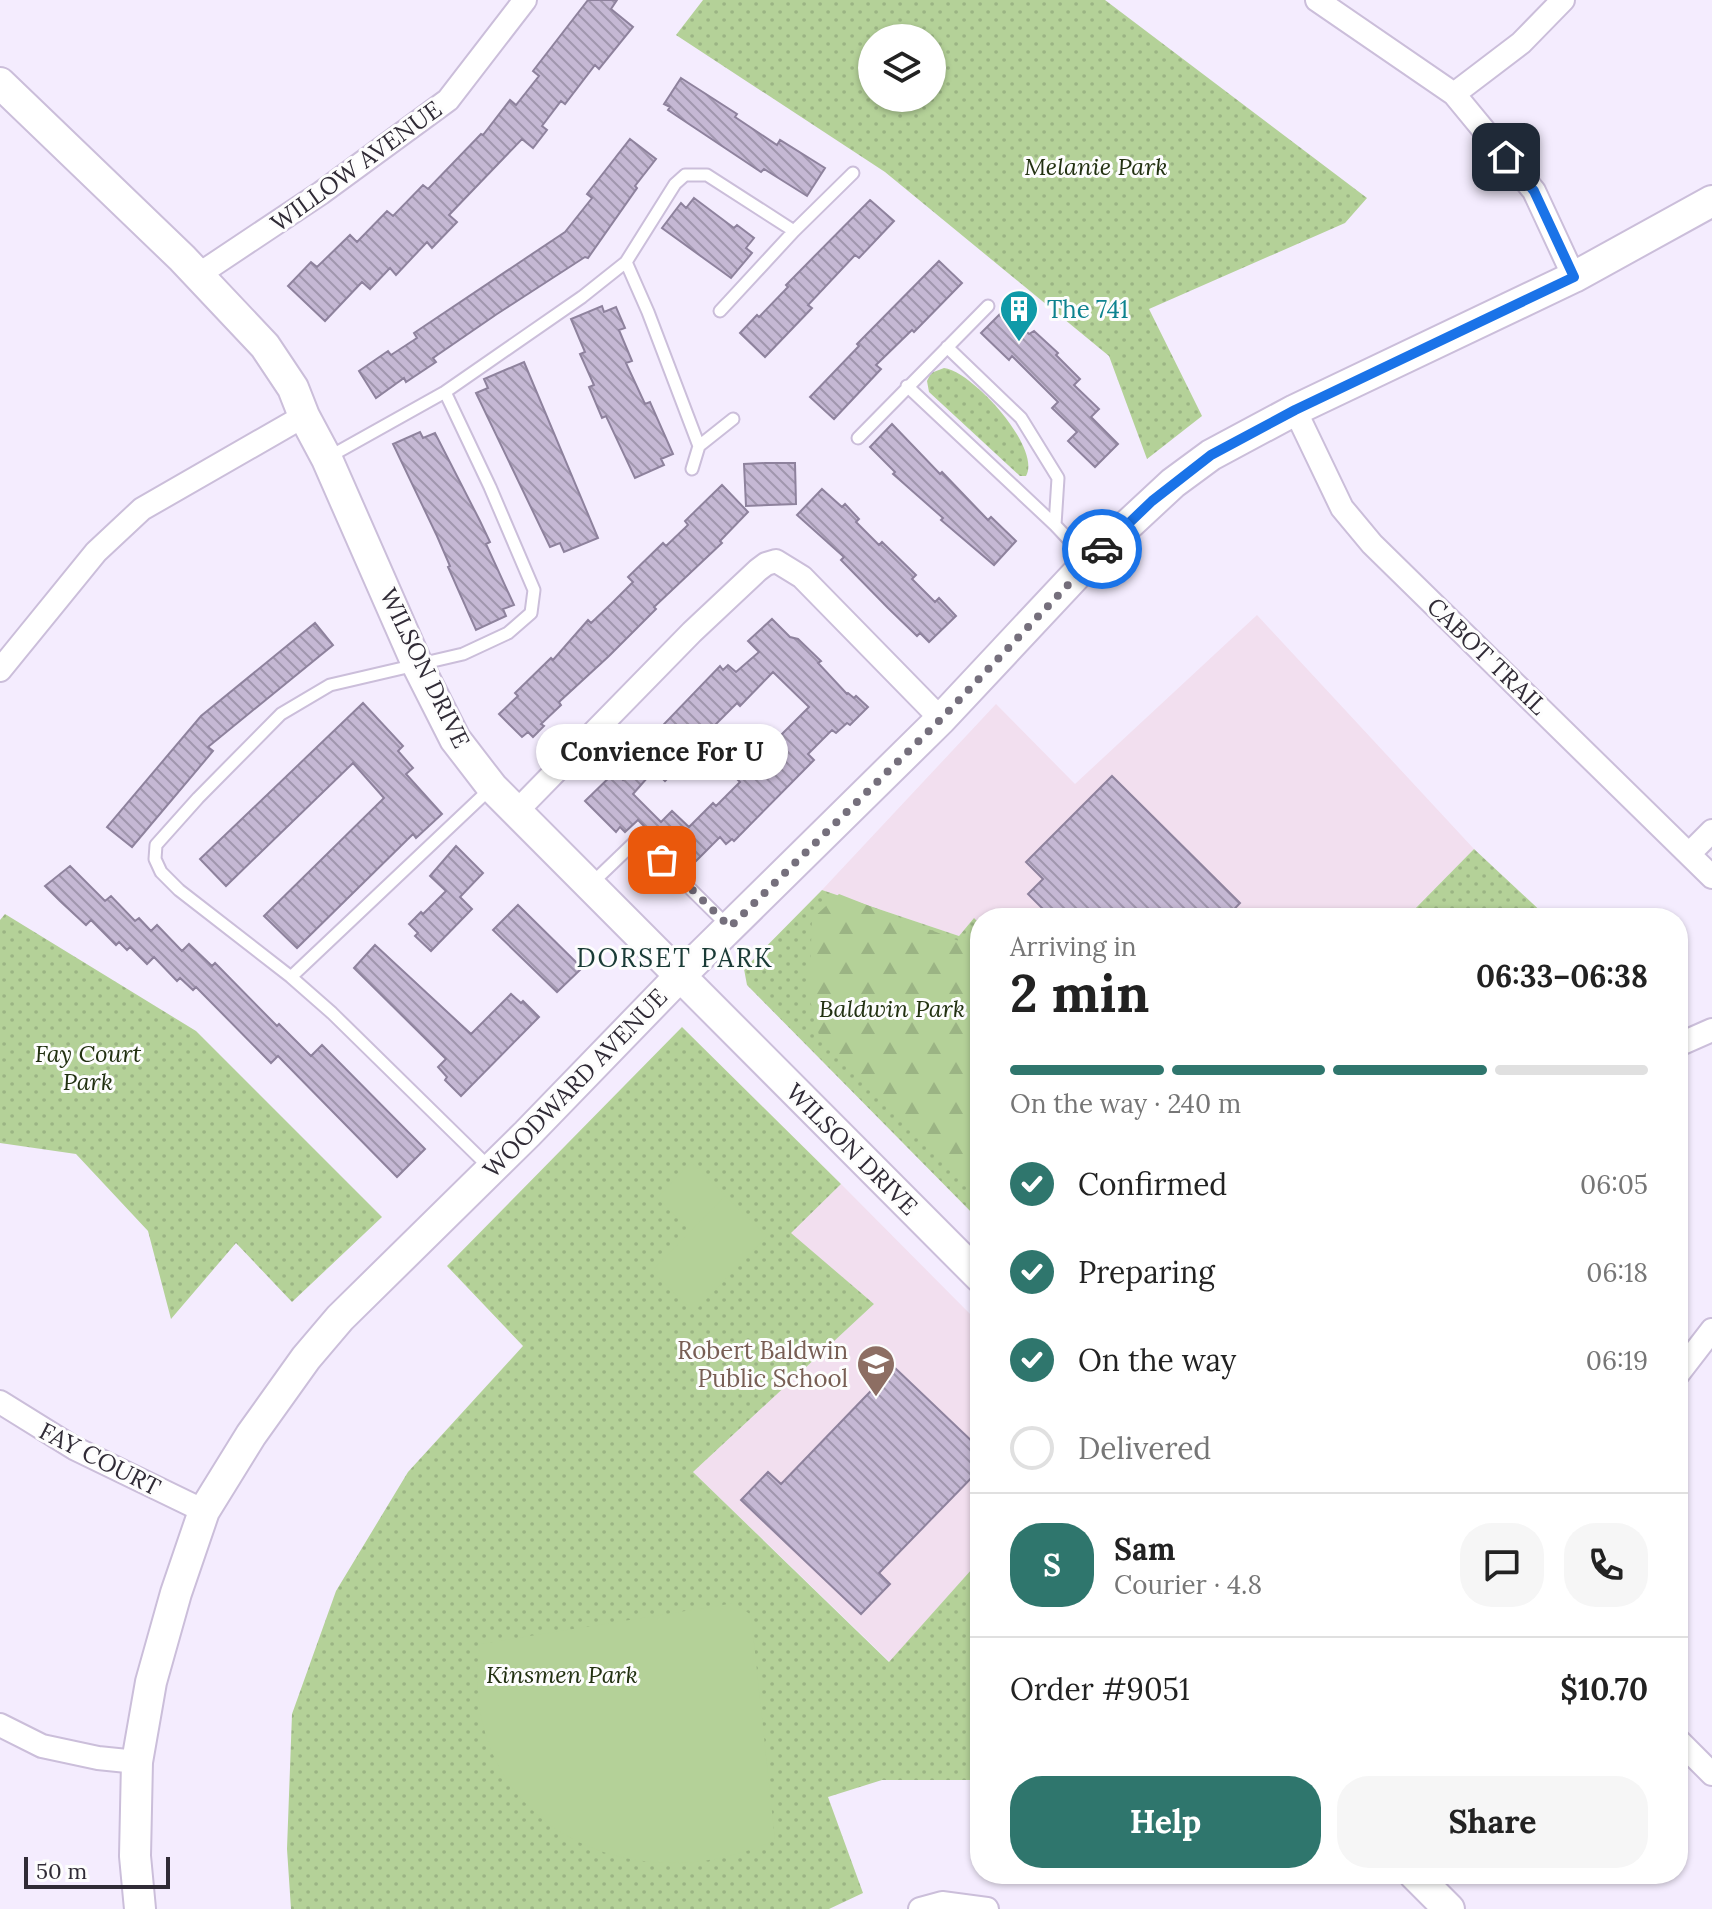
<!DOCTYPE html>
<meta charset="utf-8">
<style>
body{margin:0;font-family:Lora,serif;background:#f6f6f6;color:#222;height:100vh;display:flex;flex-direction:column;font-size:30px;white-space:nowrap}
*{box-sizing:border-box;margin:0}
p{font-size:26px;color:#767676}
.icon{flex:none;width:44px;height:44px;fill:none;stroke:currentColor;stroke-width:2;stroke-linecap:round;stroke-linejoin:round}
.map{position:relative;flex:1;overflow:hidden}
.panel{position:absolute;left:970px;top:908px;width:718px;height:976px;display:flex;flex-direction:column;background:#fff;border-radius:32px;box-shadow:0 2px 6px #0004}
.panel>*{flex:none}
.fabs{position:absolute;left:858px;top:24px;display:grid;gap:16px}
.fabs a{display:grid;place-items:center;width:88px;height:88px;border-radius:50%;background:#fff;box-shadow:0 2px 6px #0004;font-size:40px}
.scale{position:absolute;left:24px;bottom:20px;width:146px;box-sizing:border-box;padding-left:8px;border:4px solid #302b36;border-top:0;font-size:22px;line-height:28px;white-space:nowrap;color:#302b36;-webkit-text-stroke:6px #fdfdfd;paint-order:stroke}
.pin{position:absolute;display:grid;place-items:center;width:68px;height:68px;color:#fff;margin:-34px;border-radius:16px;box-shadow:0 4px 12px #0006}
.courier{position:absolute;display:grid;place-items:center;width:80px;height:80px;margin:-40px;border:6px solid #1a73e8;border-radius:50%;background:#fff;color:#222;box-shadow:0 2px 10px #0007}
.bubble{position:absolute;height:56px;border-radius:28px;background:#fff;box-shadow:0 2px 6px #0004;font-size:26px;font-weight:800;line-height:56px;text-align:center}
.head em{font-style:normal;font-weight:800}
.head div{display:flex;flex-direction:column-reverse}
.head{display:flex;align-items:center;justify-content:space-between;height:136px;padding:0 40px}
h1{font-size:52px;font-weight:800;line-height:60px}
.bar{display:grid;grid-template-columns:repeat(4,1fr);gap:12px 8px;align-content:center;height:96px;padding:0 40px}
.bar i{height:10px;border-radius:6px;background:#e0e0e0}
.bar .active{background:#2f766d}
.bar p{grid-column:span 4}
.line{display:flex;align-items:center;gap:20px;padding:0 40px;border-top:2px solid #e0e0e0}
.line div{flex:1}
.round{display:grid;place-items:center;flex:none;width:84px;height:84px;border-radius:32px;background:#f6f6f6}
ol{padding:0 40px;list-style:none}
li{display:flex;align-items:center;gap:24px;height:88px}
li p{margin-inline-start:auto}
li .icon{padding:8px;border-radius:50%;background:#2f766d;color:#fff;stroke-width:4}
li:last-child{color:#767676}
li i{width:44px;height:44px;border:4px solid #e0e0e0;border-radius:50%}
.action{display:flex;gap:16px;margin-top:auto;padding:16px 40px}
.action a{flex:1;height:92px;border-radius:32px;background:#2f766d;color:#fff;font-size:32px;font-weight:800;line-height:92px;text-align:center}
.action a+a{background:#f6f6f6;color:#222}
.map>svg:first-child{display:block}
.education{fill:#f2dfef}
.grass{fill:url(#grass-dots);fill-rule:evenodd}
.forest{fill:url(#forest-firs)}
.garden{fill:#b4d198}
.building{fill:url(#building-back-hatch);stroke:#8e829d;stroke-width:2;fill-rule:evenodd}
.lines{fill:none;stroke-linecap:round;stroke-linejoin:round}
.lane-casing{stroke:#cbbeda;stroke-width:15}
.street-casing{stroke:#cbbeda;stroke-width:26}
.secondary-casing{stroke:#cbbeda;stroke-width:34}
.lane{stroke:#fff;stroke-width:11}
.street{stroke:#fff;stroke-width:22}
.secondary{stroke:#fff;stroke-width:30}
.done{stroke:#756f7c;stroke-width:8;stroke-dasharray:0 14.4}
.route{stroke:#1a73e8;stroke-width:10}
.labels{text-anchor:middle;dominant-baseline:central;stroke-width:6;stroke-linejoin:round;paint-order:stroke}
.street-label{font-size:24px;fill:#302b36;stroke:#fdfdfd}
.park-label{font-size:24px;font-style:italic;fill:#223111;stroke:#fdfdfd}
.culture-label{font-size:24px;fill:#0d838f;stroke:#fdfdfd;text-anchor:start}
.education-label{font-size:24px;fill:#785e54;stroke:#fdfdfd;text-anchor:end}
.neighbourhood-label{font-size:26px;letter-spacing:2px;fill:#1a3b36;stroke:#fdfdfd}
</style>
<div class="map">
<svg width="1712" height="1909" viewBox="0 0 1712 1909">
<defs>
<pattern id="grass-dots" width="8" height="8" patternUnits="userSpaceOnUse" patternTransform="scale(2)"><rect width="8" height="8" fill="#b4d198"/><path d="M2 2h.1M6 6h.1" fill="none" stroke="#9bb484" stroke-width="1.8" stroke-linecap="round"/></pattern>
<pattern id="forest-firs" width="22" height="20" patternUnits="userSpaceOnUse" patternTransform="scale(2)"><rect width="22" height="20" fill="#b4d198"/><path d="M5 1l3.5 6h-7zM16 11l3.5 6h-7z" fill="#9bb484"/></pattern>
<pattern id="building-back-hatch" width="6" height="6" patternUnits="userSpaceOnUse" patternTransform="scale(2)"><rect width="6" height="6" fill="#c5b8d4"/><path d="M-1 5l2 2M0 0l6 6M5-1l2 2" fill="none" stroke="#a096ad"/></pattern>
</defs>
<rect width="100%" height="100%" fill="#f4ecfe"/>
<path class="education" d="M1257,615L1474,849L1406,918H980V924L973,919L959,936L822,890L996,704L1075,784Z
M841,1184L980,1324V1560L890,1662L693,1472L874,1304L790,1233Z"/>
<path class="grass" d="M703,0H1105L1367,198L1345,223L1149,309L1202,416L1147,459L1109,356L885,172L676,35ZM872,38H932V98H872Z
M944,368C972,371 1042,448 1026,476H1020L929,392L927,381L931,373Z
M1474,849L1548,918H1406Z
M822,890L959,936L974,918L980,924V1221L747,985L744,969Z
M5,914L196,1031L382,1217L292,1302L236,1243L171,1319L148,1231L76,1154L0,1143V920Z
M682,1027L841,1184L791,1233L874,1304L693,1472L889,1662L980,1560V1780H882L828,1797L863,1893L829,1909H291L287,1849L292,1714L336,1591L408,1472L523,1346L447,1266Z"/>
<path class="forest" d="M839,894L964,943L980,928V1157L965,1182L820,1039L809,996L812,919Z"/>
<path class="garden" d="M691,1162L724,1194L689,1229L657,1198Z
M725,1196L767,1236L694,1312L652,1271Z
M735,1603L751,1615L775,1840C624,1909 455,1817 480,1644Z"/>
<path class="building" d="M588,0H617L611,9L633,27L599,69L595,65L565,104L561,101L542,126L547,130L533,148L522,139L449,215L457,222L432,248L427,242L396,275L390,268L370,289L362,282L325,321L288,286L311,262L317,267L350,235L357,242L387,211L393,216L423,185L428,189L481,134L483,135L510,100L516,105L539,76L533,71Z
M681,78L737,114L735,117L777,145L780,140L825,168L807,196L764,169L761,172L668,110L670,107L664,104Z
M630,139L656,159L635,186L637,188L588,258L585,257L497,314L433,358L436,362L406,382L404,378L376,398L359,371L388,351L391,355L417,338L414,333L565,232L592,198L587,194Z
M694,198L734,228L737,225L754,238L746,248L752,253L731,278L662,228L681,203L686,208Z
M870,200L894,221L859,258L855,255L808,305L812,308L765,357L740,333L757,315L759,317L788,287L786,285Z
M939,261L962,283L914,332L912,330L876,365L881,369L834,419L810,397L859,346L857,344Z
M602,306L604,312L616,307L625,328L619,330L632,361L626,363L645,404L650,402L673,454L661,459L664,465L635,478L606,416L602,418L589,387L594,385L580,354L585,352L571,319Z
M1004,310L1029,334L1034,331L1058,353L1056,355L1080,379L1074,385L1099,409L1091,417L1118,444L1095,467L1068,441L1077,432L1052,408L1058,402L1012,356L1009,360L981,333Z
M524,362L598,538L564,552L560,543L550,547L476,393L488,388L484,379Z
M892,424L940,474L942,472L988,520L991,517L1016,541L994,565L941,520L943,518L893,474L895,472L870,447Z
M420,432L423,438L435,433L480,521L490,542L486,544L514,605L503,609L506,616L476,630L448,567L450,566L437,536L393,444Z
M765,463H795L796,504L746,506L744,464Z
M722,485L748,512L720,541L722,543L654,607L656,609L609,656L559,702L561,705L541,724L544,726L533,737L528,732L522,737L499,714L518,696L515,693L551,658L553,660L588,620L591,623L611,604L633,582L628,577L663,543L666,546L688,525L685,521Z
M822,489L842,507L845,504L859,519L856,522L879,545L882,542L916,575L912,579L935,602L939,598L956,616L929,642L920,633L917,636L888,608L841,560L844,557L797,515Z
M772,619L790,637L798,639L821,661L818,663L847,694L848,693L854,698L856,696L868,707L850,725L847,723L836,733L832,730L808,754L814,760L734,841L732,839L726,844L720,837L687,870L638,820L625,832L620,827L616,832L585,801L615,772L623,780L647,754L640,749L720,666L723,670L728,665L736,672L759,652L748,641ZM773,672L809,707L737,779L740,782L716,806L713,803L689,827L672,811L661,822L633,794L654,770L665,781L717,729L714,726L737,703L740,706Z
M315,623L333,645L208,747L213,751L132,847L107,827L201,716Z
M363,703L403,746L398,751L413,768L406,774L442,814L416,838L413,834L297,948L264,916L384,798L353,763L226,886L200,859Z
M1112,776L1240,903L1226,918H1052L1028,894L1043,879L1026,862Z
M456,846L483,873L460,897L472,909L431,951L415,936L418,933L409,924L421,912L423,914L446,891L430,876Z
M70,866L105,901L111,896L135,921L139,918L151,931L157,925L182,951L189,944L212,966L215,963L277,1026L279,1024L311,1056L322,1045L425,1149L397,1177L278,1056L271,1063L196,987L193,990L180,978L177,981L154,957L147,964L130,947L127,950L119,942L116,945L91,920L86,925L60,901L45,886Z
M518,905L582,968L557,992L493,930Z
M375,945L471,1034L511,994L521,1003L523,1001L539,1017L461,1096L445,1080L447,1077L438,1067L446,1059L354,968Z
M894,1367L980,1449V1469L879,1573L890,1584L861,1614L741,1500L768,1472L781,1484Z"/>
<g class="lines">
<g class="lane-casing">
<path id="lane" d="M626,262L648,312L699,446
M720,311L794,231L853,173
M947,347L1021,418L1058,478L1055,525
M907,386L1055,525L1088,560
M445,392L490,487L534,590L531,613L508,633L463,654L330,685L281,714L198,798L156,845L155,859L161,872L179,890L291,977L332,1013L490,1168
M858,438L988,306
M327,458L445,392L582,297L626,262L675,184L685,175H707L794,231
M692,469L699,446L733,419
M590,885L639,838L729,927
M291,977L491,788"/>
</g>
<g class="street-casing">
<path id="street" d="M1317,0L1454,94L1534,191L1574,277
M1454,94L1521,43L1563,0
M198,275L321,193L448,100L525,0
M1295,410L1342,508L1372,544L1712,877
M0,670L96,552L142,509L304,416
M516,812L692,632L758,570L766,564L776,561L802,577L941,719
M1690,853L1712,831
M1678,1045L1712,1030
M1678,1374L1712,1330
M0,1402L74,1448L204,1511
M0,1725L42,1746L98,1758L137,1762
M1678,1740L1712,1774
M920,1909L942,1903L987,1909"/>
</g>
<g class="secondary-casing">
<path id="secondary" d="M0,83L182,258L265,346L293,388L304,416L327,459L417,664L455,739L492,787L980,1277
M1414,1874L1449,1909
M140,1909L135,1856L137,1762L151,1682L176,1593L204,1511L251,1435L306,1358L340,1318L527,1134L680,976L941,719L1089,561L1173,483L1211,455L1295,410L1574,277L1712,201"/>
</g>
<use href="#lane" class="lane"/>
<use href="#street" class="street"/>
<use href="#secondary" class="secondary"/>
</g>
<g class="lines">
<path class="done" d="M662,860L730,927L941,719L1102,549"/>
<path class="route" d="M1102,549L1152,501L1211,455L1295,410L1574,277L1534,191L1506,157"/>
</g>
<defs>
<g id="building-pin" transform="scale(2)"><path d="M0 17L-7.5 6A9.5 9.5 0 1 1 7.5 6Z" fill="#0f9aa8" stroke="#fdfdfd"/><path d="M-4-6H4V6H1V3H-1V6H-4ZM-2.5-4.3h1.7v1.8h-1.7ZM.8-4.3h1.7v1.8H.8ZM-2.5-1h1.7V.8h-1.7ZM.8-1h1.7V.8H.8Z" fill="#fff"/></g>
<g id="school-pin" transform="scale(2)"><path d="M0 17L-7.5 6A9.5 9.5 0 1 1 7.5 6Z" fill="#8d6e63" stroke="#fdfdfd"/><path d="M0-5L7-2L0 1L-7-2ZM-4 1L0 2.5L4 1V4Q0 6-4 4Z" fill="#fff"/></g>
</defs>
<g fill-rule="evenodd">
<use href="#building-pin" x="1019" y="309"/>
<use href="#school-pin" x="876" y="1364"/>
</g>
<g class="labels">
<g class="street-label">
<text transform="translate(356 166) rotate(-36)">WILLOW AVENUE</text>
<text transform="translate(1487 656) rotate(44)">CABOT TRAIL</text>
<text transform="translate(425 668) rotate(64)">WILSON DRIVE</text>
<text transform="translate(575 1083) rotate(-46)">WOODWARD AVENUE</text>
<text transform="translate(852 1149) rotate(45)">WILSON DRIVE</text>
<text transform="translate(100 1459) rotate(27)">FAY COURT</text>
</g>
<g class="park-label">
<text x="1096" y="166">Melanie Park</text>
<text x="892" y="1008">Baldwin Park</text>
<text x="88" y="1053">Fay Court<tspan x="88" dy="28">Park</tspan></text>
<text x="562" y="1674">Kinsmen Park</text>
</g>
<g class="culture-label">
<text x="1047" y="309">The 741</text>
</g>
<g class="education-label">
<text x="848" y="1350">Robert Baldwin<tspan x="848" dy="28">Public School</tspan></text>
</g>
<g class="neighbourhood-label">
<text x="675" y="957">DORSET PARK</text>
</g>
</g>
</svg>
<div class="fabs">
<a><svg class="icon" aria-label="layers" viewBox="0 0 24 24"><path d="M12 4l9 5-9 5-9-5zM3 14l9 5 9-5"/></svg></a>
</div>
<div class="scale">50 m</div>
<div class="pin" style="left:662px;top:860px;background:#ea580c"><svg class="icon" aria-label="bag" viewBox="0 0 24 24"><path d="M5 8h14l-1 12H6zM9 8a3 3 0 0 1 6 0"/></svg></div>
<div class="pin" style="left:1506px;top:157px;background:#1f2937"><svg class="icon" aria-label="home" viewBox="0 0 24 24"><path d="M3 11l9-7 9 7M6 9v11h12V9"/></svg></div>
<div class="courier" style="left:1102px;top:549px"><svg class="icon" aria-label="car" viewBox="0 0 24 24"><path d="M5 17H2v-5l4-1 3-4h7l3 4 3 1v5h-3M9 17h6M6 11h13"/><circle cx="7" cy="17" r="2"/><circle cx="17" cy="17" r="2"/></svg></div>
<div class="bubble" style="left:536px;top:724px;width:252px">Convience For U</div>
<section class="panel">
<div class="head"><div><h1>2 min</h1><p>Arriving in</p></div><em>06:33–06:38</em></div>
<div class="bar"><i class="active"></i><i class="active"></i><i class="active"></i><i></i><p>On the way · 240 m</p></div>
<ol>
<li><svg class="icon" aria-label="check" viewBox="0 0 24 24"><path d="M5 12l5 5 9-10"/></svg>Confirmed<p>06:05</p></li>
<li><svg class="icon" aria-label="check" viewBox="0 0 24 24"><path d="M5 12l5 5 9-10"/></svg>Preparing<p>06:18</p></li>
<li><svg class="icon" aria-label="check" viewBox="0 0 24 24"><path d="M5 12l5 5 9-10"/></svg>On the way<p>06:19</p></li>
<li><i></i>Delivered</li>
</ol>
<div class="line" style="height:144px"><b class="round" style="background:#2f766d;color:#fff">S</b><div><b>Sam</b><p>Courier · 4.8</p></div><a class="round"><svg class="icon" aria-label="chat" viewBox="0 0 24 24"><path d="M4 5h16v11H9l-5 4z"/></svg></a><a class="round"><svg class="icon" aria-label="phone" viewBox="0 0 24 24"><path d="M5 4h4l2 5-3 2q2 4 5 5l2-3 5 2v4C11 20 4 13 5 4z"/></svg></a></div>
<div class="line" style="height:104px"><div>Order #9051</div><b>$10.70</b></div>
<div class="action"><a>Help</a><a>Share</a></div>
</section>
</div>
